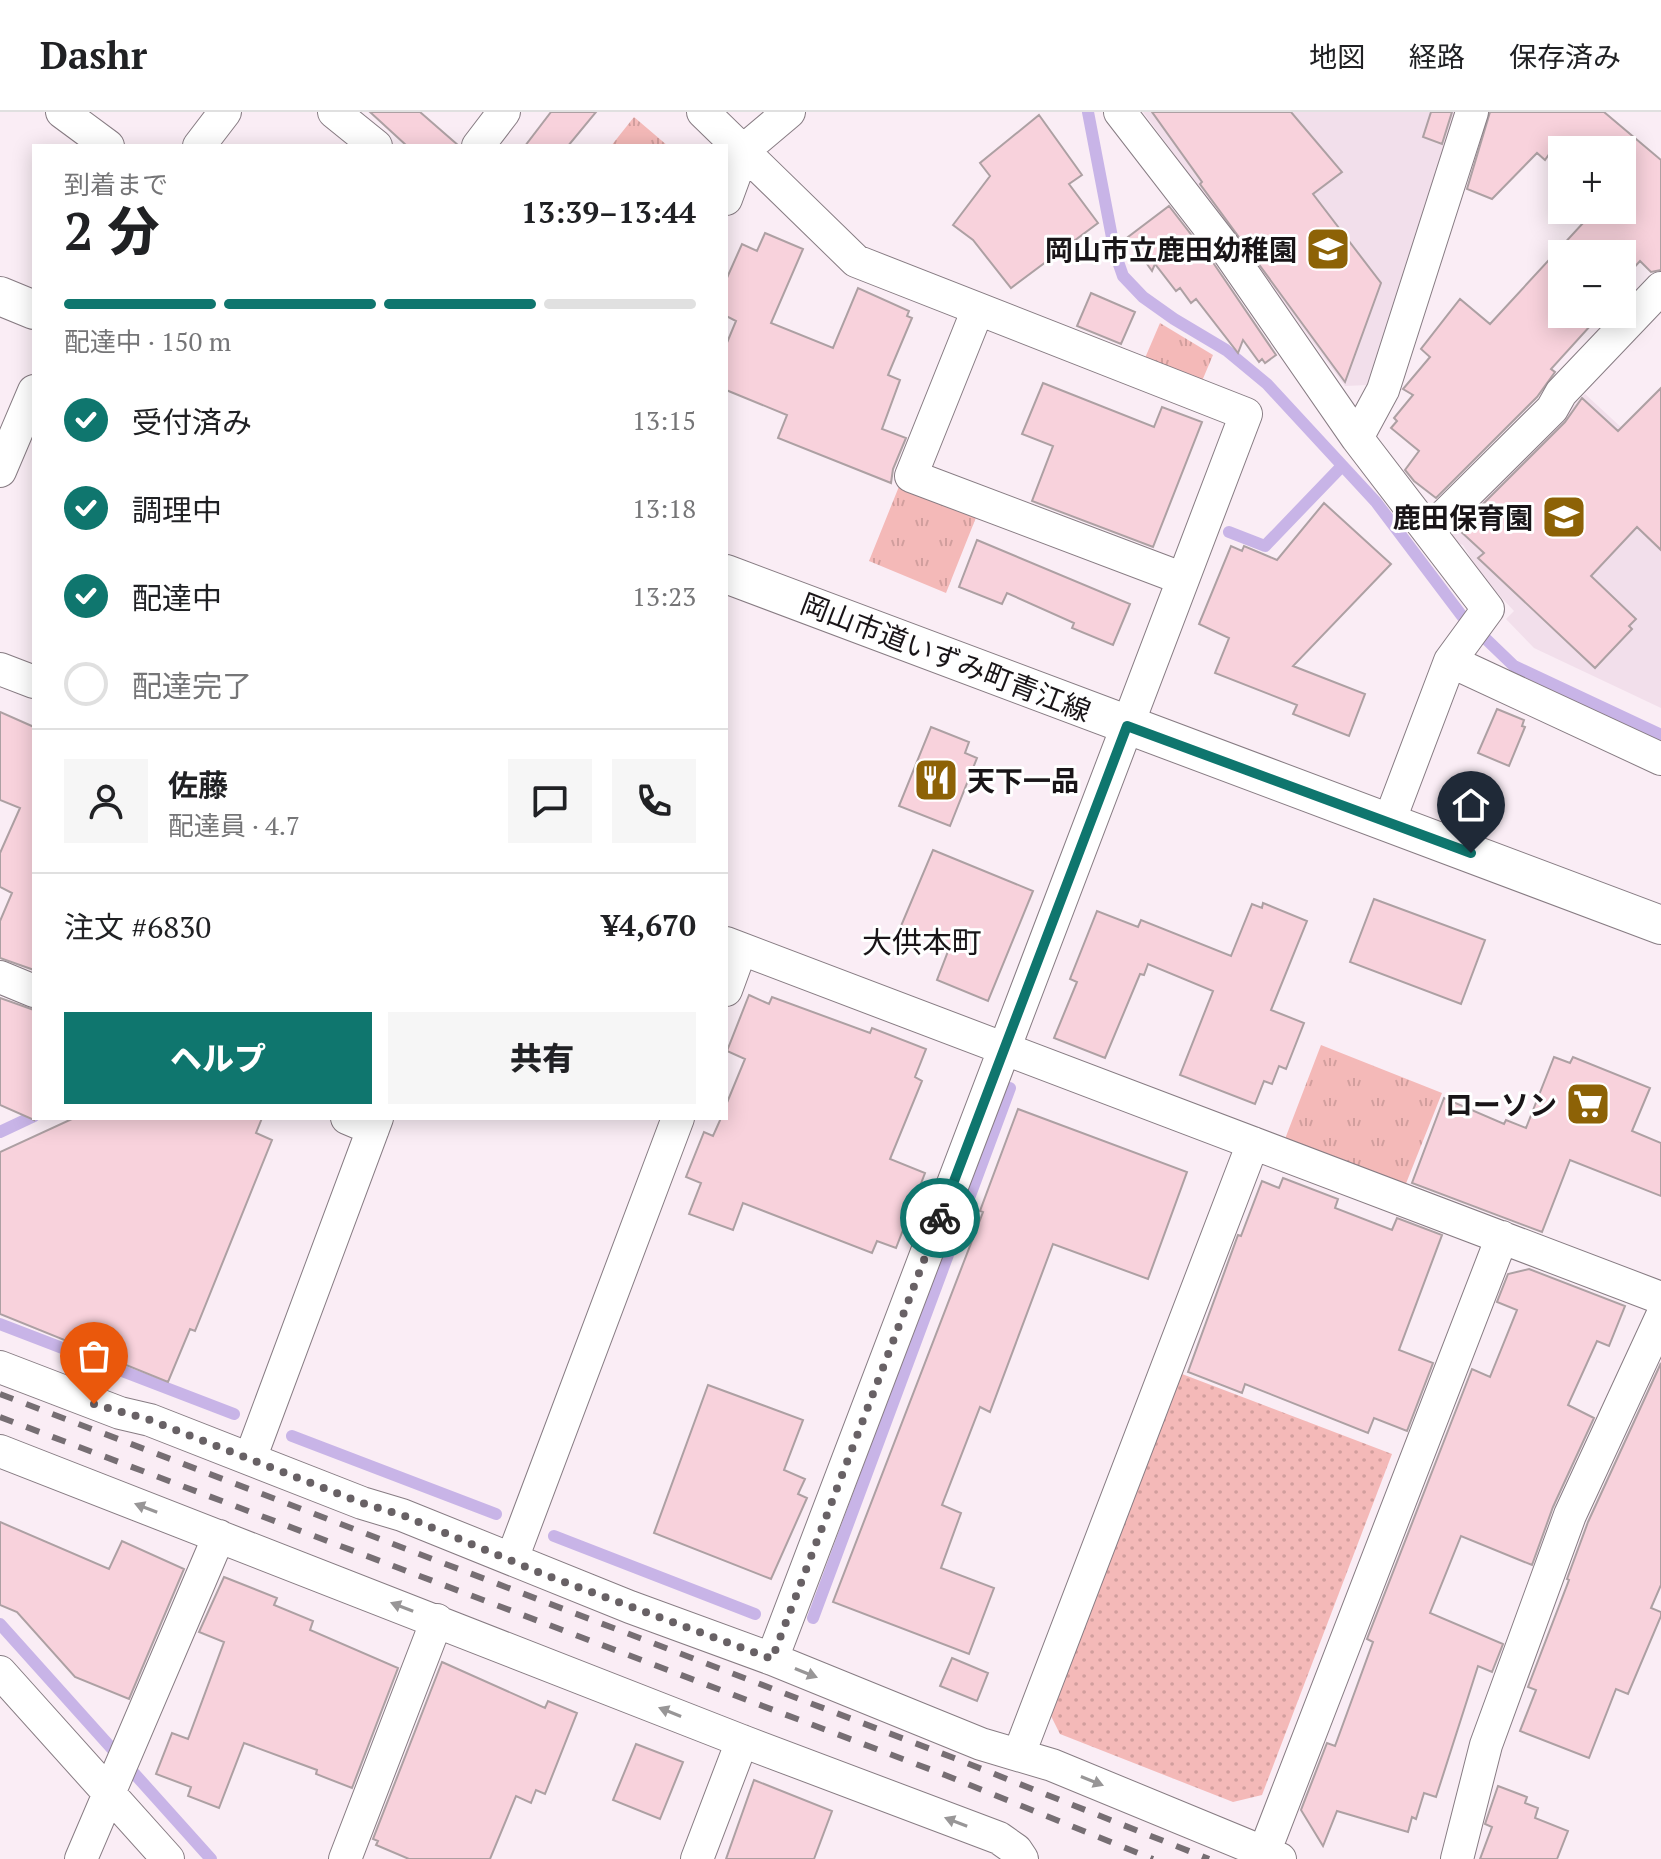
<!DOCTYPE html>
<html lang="ja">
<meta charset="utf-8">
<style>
body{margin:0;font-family:"PT Serif","Noto Sans JP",serif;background:#f6f6f6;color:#202124;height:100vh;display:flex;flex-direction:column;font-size:30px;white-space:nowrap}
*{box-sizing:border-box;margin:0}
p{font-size:26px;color:#757577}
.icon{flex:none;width:44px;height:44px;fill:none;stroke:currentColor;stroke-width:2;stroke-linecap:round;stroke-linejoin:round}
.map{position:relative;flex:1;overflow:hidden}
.side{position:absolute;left:32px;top:32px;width:696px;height:976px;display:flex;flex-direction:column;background:#fff;border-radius:0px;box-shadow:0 4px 20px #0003}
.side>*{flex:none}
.controls{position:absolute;left:1548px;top:24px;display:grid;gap:16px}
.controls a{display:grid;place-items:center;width:88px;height:88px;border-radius:0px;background:#fff;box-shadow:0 4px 20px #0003;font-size:40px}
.pin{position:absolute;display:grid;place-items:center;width:68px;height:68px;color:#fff;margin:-82px -34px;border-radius:50% 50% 50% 0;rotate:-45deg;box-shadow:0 0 8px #0007}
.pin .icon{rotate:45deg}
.courier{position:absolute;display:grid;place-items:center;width:80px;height:80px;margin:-40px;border:6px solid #0f766e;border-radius:50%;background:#fff;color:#222;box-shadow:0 2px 10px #0007}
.headline em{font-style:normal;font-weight:800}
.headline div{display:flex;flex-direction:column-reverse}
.headline{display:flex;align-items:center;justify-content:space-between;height:136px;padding:0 32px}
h1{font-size:52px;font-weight:800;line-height:60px}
.bar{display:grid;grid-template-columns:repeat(4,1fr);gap:12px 8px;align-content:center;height:96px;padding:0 32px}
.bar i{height:10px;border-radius:6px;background:#e0e0e0}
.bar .current{background:#0f766e}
.bar p{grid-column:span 4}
.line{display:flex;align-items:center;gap:20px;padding:0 32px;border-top:2px solid #e0e0e0}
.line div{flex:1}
.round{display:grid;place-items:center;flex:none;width:84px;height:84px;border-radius:0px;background:#f6f6f6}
ol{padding:0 32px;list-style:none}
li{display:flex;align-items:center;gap:24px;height:88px}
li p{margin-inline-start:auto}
li .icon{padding:8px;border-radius:50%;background:#0f766e;color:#fff;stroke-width:4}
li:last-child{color:#757577}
li i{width:44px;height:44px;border:4px solid #e0e0e0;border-radius:50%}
.primary-button{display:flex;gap:16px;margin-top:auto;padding:16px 32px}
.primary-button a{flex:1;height:92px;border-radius:0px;background:#0f766e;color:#fff;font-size:32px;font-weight:800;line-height:92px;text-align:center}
.primary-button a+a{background:#f6f6f6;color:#202124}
header{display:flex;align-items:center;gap:48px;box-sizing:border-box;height:112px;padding:0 40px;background:#fff;border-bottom:2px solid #e0e0e0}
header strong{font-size:38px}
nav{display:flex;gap:44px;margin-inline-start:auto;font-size:28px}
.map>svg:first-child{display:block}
.built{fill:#f2dfeb}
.grass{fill:url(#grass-tufts)}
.park{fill:url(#park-dots)}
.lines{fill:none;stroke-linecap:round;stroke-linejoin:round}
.stream{stroke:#c8b4e7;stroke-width:12}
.building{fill:#f8d2dc;stroke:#ada0a3;stroke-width:2}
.minor-casing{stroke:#877c83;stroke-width:34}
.tertiary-casing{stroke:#877c83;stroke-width:40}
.minor{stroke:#fff;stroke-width:32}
.tertiary{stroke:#fff;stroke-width:38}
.rail{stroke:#766e73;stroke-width:6;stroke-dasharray:14 14;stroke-linecap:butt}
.oneway{fill:#989697}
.done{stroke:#686165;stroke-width:8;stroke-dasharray:0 14.4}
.route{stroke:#0f766e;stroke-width:10}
.labels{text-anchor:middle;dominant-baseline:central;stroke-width:6;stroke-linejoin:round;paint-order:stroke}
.poi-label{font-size:28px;font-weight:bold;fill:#191518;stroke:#fff;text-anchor:end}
.street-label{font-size:28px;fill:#191518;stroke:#fff}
.neighbourhood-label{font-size:30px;fill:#191518;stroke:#fff}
</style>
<header>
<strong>Dashr</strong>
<nav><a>地図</a><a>経路</a><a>保存済み</a></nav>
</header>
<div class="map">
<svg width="1661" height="1747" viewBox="0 0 1661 1747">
<defs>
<pattern id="grass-tufts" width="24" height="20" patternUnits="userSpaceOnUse" patternTransform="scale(2)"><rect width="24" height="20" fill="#f4b9b8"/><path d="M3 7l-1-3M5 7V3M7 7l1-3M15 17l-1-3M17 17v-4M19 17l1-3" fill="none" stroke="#d19e9d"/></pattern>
<pattern id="park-dots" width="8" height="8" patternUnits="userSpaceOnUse" patternTransform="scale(2)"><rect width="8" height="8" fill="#f4b9b8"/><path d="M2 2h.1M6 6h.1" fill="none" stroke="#d19e9d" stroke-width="1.8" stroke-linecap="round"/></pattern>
</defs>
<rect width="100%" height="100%" fill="#faedf5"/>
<path class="built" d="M1143,0H1457L1368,273L1345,274Z
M1585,282L1661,352V596L1534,536L1506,507L1514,499L1483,466L1463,433L1453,430L1446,421Z"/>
<path class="grass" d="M634,5L668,34H611Z
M1160,211L1213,243L1202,269L1145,246Z
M900,372L977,403L946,481L869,449Z
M1321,933L1442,981L1405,1074L1285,1027Z"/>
<path class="park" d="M1182,1262L1392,1342L1262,1683L1233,1690L1060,1622L1051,1604Z"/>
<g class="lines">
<path class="stream" d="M1088,0L1115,141L1123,164L1143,185L1174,207L1226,238L1267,272L1376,390L1462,504L1514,554L1661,623
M1229,420L1265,434L1342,354
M0,1020L34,1004
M0,1212L234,1302
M292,1324L496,1402
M554,1424L755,1502
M813,1506L1010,976
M0,1512L211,1747"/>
</g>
<path class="building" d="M370,0H420L459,34H407Z
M551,0H596L568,34H525Z
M1152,0H1291L1342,60L1313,82L1381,171L1345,270L1200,72L1202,70Z
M1431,0H1452L1442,32L1423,25Z
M1490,0H1604L1661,48V158L1651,160L1640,149L1622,169V142H1562V202H1601L1551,257L1555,260L1537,285L1436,386L1414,369L1405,358L1419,339L1391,316L1397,309L1394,306L1413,283L1403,277L1430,245L1421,237L1460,187L1490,212L1595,98H1622V38H1552L1545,48L1537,41L1492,87L1467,77Z
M1039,3L1082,63L1069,72L1098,111L1011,176L973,128L953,113L990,64L980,51Z
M1169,94L1214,152L1276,243L1265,251L1262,247L1259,250L1243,228L1238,241L1196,187L1191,191L1180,176L1176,179L1155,152L1152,159L1128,125Z
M765,121L803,137L771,211L833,236L858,176L909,199L907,204L912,206L888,263L900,268L882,317L906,326L893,357L891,371L778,326L787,303L726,278V233L736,209L726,204V168L742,132L757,139Z
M1091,181L1135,200L1121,232L1077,214Z
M1043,271L1154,315L1162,295L1202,310L1153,435L1032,389L1053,334L1022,322Z
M1661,276V438L1637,415L1591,464L1636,507L1629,514L1632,517L1595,556L1478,446L1484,441L1458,417L1565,310L1582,286L1618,319Z
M1324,391L1391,452L1293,554L1365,582L1349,624L1293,602L1297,593L1215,561L1229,526L1199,512L1231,434L1242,439L1244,434L1277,448Z
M977,428L1130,492L1113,533L1072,516L1074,511L1007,481L1002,492L959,475Z
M1497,597L1524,608L1522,614L1525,615L1509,654L1478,641Z
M0,600L34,615V858L0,846V809L12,781L0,775V741L20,696L0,688Z
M931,615L969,630L965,641L977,646L950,714L899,694Z
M933,738L1033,779L988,889L937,868L950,834L901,814Z
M1374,787L1485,828L1461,892L1350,850Z
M1263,791L1307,809L1271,898L1304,911L1286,957L1279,954L1272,972L1264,969L1255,992L1180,963L1213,879L1148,852L1144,863L1140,862L1105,946L1054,926L1077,870L1070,867L1097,799L1138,815L1141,808L1231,844L1252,792L1262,796Z
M749,883L769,892L772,885L870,921L872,916L926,937L915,965L922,969L890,1047L925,1061L896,1136L877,1129L872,1141L743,1091L733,1118L689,1102L701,1071L686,1065L704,1020L713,1024L721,1006H726V993L745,947L727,939Z
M0,886L34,898V1008L0,993Z
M1554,945L1570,951L1573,945L1650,976L1632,1019L1661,1031V1084L1570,1048L1542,1120L1412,1071L1444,986L1504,1012L1506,1008L1526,1016Z
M1018,997L1187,1060L1148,1167L1053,1132L990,1300L980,1295L942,1393L961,1401L941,1456L994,1476L969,1542L833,1490L983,1100L980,1099Z
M74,1006H262L256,1021L272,1028L195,1219L190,1217L168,1270L0,1202V1040Z
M1283,1066L1338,1087L1335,1096L1392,1118L1397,1106L1442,1123L1399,1238L1433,1251L1407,1319L1374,1306L1368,1321L1245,1272L1242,1281L1188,1260L1238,1123L1241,1124L1262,1069L1279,1076Z
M1529,1157L1625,1194L1609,1234L1597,1229L1568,1293L1594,1306L1553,1395L1532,1453L1461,1424L1430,1501L1503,1532L1492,1560L1478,1554L1436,1685L1424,1681L1416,1707L1412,1705L1408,1720L1337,1699L1323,1734L1301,1698L1327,1631L1335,1634L1373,1530L1367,1527L1472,1257L1490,1265L1517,1198L1497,1190L1508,1162Z
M1661,1251V1473L1651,1496L1661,1500V1504L1628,1582L1616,1577L1589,1646L1520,1619L1536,1578L1528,1575L1569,1468L1567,1467L1588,1410Z
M708,1273L803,1308L784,1358L805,1367L798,1382L807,1386L771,1467L654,1421Z
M0,1410L109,1457L122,1429L184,1457L129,1587L75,1565L17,1500L0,1493Z
M224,1465L277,1486L274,1493L313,1509L310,1518L398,1556L352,1676L316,1662L317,1658L244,1631L219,1696L188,1684L191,1675L156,1662L172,1621L188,1627L224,1530L199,1520Z
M952,1546L988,1561L977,1589L940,1574Z
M442,1550L545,1596L548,1589L577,1601L545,1682L536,1678L531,1691L516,1684L490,1747H409L376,1733L378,1729L373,1727Z
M636,1632L683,1650L660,1707L613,1688Z
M754,1668L832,1699L814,1747H726Z
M1498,1674L1527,1685L1525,1691L1538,1696L1535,1706L1568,1719L1557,1747H1480L1492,1715L1485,1712Z"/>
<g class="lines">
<g class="minor-casing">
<path id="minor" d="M62,0L108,34
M334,0L376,34
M703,0L856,149L1246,302L772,1547
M1120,0L1229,141L1357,326L1488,497L1450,549L1661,647
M199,34L225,0
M478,34L504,0
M726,87L744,38L789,0
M978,197L911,364L1181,466
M1357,326L1383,278L1472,0
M0,359L34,279
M1429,419L1552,297L1561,281L1661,176
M0,557L34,570
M1389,710L1450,549
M726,831L1661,1186
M0,865L34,879
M726,878L741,837
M347,1006L373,1017
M0,1255L120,1301L150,1308L362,1391L402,1403L630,1495L772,1547L981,1632L1052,1653L1280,1747
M0,1339L742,1629L999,1726L1016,1738L1022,1747
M250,1347L377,1006
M512,1447L678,1006
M0,1560L168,1747
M1019,1642L1253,1031
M1264,1741L1502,1125
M81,1747L219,1424
M345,1747L437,1508
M697,1747L742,1629
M1457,1747L1486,1633L1570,1403L1661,1206"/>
</g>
<g class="tertiary-casing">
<path id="tertiary" d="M0,184L34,198
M726,462L1661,813"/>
</g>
<use href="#minor" class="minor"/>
<use href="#tertiary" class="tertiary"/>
<path class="rail" d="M0,1282L954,1646L1209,1747
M0,1305L945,1663L1153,1747"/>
</g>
<defs><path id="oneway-solid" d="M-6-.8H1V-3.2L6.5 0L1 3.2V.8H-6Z" transform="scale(2)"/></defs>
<g class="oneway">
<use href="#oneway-solid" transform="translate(146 1396) rotate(-159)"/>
<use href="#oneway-solid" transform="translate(402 1495) rotate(-159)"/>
<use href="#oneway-solid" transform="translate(806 1561) rotate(22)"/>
<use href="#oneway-solid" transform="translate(670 1600) rotate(-158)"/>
<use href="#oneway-solid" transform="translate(1092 1669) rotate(22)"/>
<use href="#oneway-solid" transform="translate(956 1710) rotate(-159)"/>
</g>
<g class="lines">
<path class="done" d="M94,1292L150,1308L362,1391L402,1403L543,1462L772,1547L940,1106"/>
<path class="route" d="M940,1106L1127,614L1471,741"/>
</g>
<defs>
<g id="school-square" transform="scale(2.3)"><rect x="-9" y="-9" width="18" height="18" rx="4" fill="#8d6206" stroke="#fff"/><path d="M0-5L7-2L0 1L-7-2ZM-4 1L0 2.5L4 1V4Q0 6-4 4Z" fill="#fff"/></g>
<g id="restaurant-square" transform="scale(2.3)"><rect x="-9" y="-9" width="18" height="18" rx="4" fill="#8d6206" stroke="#fff"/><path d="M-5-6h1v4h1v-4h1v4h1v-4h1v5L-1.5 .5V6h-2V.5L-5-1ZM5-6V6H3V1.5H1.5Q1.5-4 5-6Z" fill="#fff"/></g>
<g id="supermarket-square" transform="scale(2.3)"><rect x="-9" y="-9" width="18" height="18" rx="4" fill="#8d6206" stroke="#fff"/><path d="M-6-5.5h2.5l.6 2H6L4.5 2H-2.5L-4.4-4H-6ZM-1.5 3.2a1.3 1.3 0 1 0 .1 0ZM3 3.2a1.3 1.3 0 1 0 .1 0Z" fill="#fff"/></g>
</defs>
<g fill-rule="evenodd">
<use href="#school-square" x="1328" y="137"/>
<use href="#school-square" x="1564" y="405"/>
<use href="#restaurant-square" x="936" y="668"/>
<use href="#supermarket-square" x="1588" y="992"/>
</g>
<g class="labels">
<g class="poi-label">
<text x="1297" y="137">岡山市立鹿田幼稚園</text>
<text x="1533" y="405">鹿田保育園</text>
<text x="967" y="668" text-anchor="start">天下一品</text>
<text x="1557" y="992">ローソン</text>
</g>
<g class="street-label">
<text transform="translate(946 545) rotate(21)">岡山市道いずみ町青江線</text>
</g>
<g class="neighbourhood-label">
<text x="922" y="830">大供本町</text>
</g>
</g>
</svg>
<div class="controls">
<a>+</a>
<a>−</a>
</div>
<div class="pin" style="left:94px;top:1292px;background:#ea580c"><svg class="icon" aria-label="bag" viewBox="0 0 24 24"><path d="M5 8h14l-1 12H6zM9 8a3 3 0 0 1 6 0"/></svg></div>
<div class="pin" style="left:1471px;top:741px;background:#1f2937"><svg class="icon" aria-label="home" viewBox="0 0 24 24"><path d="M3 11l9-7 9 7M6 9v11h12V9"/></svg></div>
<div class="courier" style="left:940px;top:1106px"><svg class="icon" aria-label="bike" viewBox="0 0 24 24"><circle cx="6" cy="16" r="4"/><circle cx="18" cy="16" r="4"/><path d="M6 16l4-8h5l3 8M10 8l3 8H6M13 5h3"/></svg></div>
<section class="side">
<div class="headline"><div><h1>2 分</h1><p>到着まで</p></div><em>13:39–13:44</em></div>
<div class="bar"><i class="current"></i><i class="current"></i><i class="current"></i><i></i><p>配達中 · 150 m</p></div>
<ol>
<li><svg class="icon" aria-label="check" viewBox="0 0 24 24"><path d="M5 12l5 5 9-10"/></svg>受付済み<p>13:15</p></li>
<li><svg class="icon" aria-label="check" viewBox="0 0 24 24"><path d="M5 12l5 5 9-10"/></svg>調理中<p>13:18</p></li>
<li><svg class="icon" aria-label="check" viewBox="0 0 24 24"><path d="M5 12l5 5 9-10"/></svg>配達中<p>13:23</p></li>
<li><i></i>配達完了</li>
</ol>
<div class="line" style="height:144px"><a class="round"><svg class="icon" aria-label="person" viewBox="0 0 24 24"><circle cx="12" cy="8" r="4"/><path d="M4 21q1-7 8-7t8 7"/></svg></a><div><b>佐藤</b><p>配達員 · 4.7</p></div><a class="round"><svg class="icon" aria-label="chat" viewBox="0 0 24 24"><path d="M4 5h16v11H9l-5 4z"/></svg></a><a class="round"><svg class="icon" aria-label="phone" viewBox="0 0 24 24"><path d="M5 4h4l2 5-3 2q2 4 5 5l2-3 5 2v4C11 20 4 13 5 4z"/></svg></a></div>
<div class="line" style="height:104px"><div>注文 #6830</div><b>¥4,670</b></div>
<div class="primary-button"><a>ヘルプ</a><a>共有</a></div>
</section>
</div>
